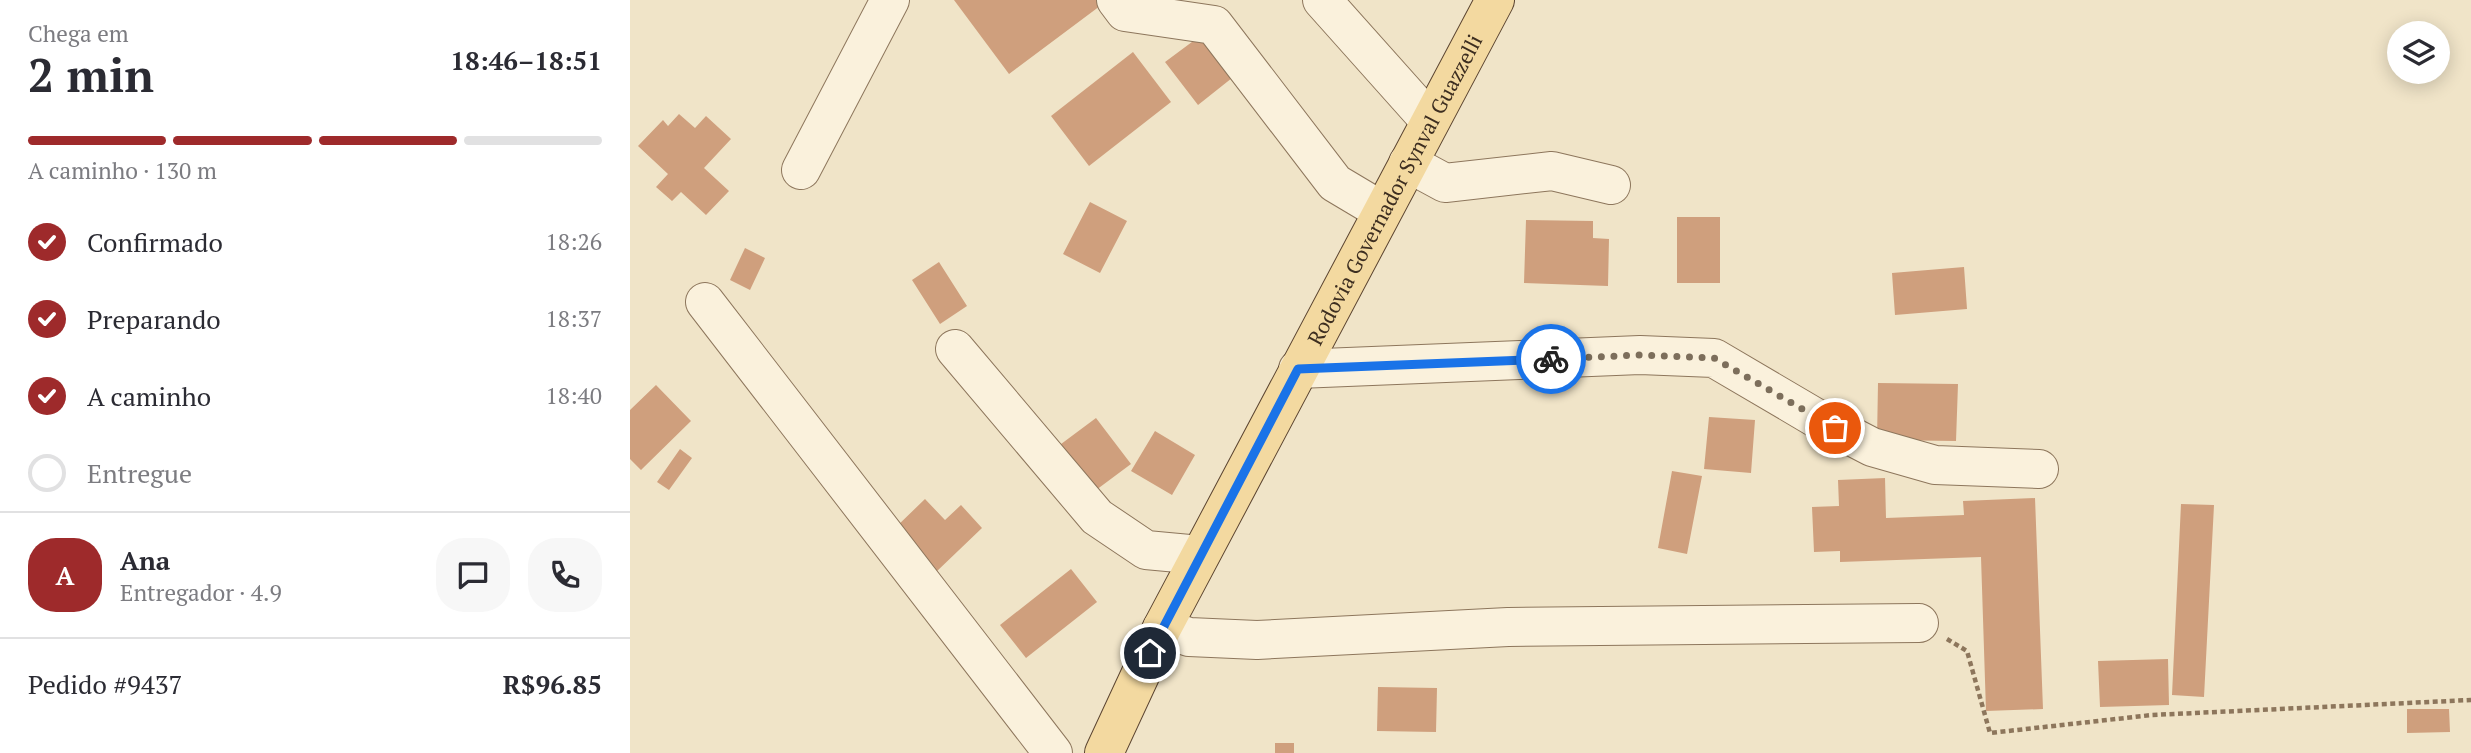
<!DOCTYPE html>
<html lang="pt">
<meta charset="utf-8">
<style>
body{margin:0;font-family:"PT Serif",serif;background:#f7f7f7;color:#2b2b33;height:100vh;display:flex;flex-direction:column;font-size:26px;white-space:nowrap}
*{box-sizing:border-box;margin:0}
p{font-size:23px;color:#7c7c81}
.icon{flex:none;width:38px;height:38px;fill:none;stroke:currentColor;stroke-width:2;stroke-linecap:round;stroke-linejoin:round}
.map{position:relative;flex:1;overflow:hidden}
.side{display:flex;flex-direction:column;background:#fff;width:630px}
.side>*{flex:none}
.buttons{position:absolute;left:1757px;top:21px;display:grid;gap:14px}
.buttons a{display:grid;place-items:center;width:63px;height:63px;border-radius:50%;background:#fff;box-shadow:0 4px 18px #0003;font-size:35px}
.pin{position:absolute;display:grid;place-items:center;width:60px;height:60px;color:#fff;margin:-30px;border:4px solid #fff;border-radius:50%;box-shadow:0 2px 7px #0007}
.courier{position:absolute;display:grid;place-items:center;width:70px;height:70px;margin:-35px;border:5px solid #1a73e8;border-radius:50%;background:#fff;color:#222;box-shadow:0 2px 9px #0007}
.summary em{font-style:normal;font-weight:700}
.summary div{display:flex;flex-direction:column-reverse}
.summary{display:flex;align-items:center;justify-content:space-between;height:119px;padding:0 28px}
h1{font-size:46px;font-weight:700;line-height:52px}
.bar{display:grid;grid-template-columns:repeat(4,1fr);gap:10px 7px;align-content:center;height:84px;padding:0 28px}
.bar i{height:9px;border-radius:5px;background:#e1e1e2}
.bar .active{background:#9e2a2b}
.bar p{grid-column:span 4}
.line{display:flex;align-items:center;gap:18px;padding:0 28px;border-top:2px solid #e1e1e2}
.line div{flex:1}
.round{display:grid;place-items:center;flex:none;width:74px;height:74px;border-radius:28px;background:#f7f7f7}
ol{padding:0 28px;list-style:none}
li{display:flex;align-items:center;gap:21px;height:77px}
li p{margin-inline-start:auto}
li .icon{padding:7px;border-radius:50%;background:#9e2a2b;color:#fff;stroke-width:4}
li:last-child{color:#7c7c81}
li i{width:38px;height:38px;border:4px solid #e1e1e2;border-radius:50%}
main{display:flex;flex:1;min-height:0}
.map>svg:first-child{display:block}
.building{fill:#cf9f7d}
.lines{fill:none;stroke-linecap:round;stroke-linejoin:round}
.minor-casing{stroke:#8d765c;stroke-width:40}
.major-casing{stroke:#5b4430;stroke-width:40}
.path{stroke:#8d765c;stroke-width:4.5;stroke-dasharray:5 3.5;stroke-linecap:butt}
.minor{stroke:#faf1dc;stroke-width:38}
.major{stroke:#f3d9a0;stroke-width:38}
.done{stroke:#7c6e5b;stroke-width:7;stroke-dasharray:0 12.6}
.route{stroke:#1a73e8;stroke-width:9}
.labels{text-anchor:middle;dominant-baseline:central;stroke-width:7;stroke-linejoin:round;paint-order:stroke}
.street-label{font-size:21px;fill:#3d2e20;stroke:#f7eed8}
</style>
<main>
<section class="side">
<div class="summary"><div><h1>2 min</h1><p>Chega em</p></div><em>18:46–18:51</em></div>
<div class="bar"><i class="active"></i><i class="active"></i><i class="active"></i><i></i><p>A caminho · 130 m</p></div>
<ol>
<li><svg class="icon" aria-label="check" viewBox="0 0 24 24"><path d="M5 12l5 5 9-10"/></svg>Confirmado<p>18:26</p></li>
<li><svg class="icon" aria-label="check" viewBox="0 0 24 24"><path d="M5 12l5 5 9-10"/></svg>Preparando<p>18:37</p></li>
<li><svg class="icon" aria-label="check" viewBox="0 0 24 24"><path d="M5 12l5 5 9-10"/></svg>A caminho<p>18:40</p></li>
<li><i></i>Entregue</li>
</ol>
<div class="line" style="height:126px"><b class="round" style="background:#9e2a2b;color:#fff">A</b><div><b>Ana</b><p>Entregador · 4.9</p></div><a class="round"><svg class="icon" aria-label="chat" viewBox="0 0 24 24"><path d="M4 5h16v11H9l-5 4z"/></svg></a><a class="round"><svg class="icon" aria-label="phone" viewBox="0 0 24 24"><path d="M5 4h4l2 5-3 2q2 4 5 5l2-3 5 2v4C11 20 4 13 5 4z"/></svg></a></div>
<div class="line" style="height:91px"><div>Pedido #9437</div><b>R$96.85</b></div>
</section>
<div class="map">
<svg width="1841" height="753" viewBox="0 0 1841 753">
<rect width="100%" height="100%" fill="#f0e4c8"/>
<path class="building" d="M324,0H466L470,6L379,74Z
M570,36L602,78L568,105L535,62Z
M503,52L541,102L459,166L421,116Z
M49,114L65,128L76,116L101,139L74,168L99,191L76,215L51,192L42,201L26,187L38,174L8,146L33,120L38,126Z
M460,202L497,221L470,273L433,254Z
M1047,217H1090V283H1047Z
M896,220L963,221V238L979,239L978,286L894,283Z
M115,248L135,258L120,290L100,280Z
M309,262L337,306L310,324L282,280Z
M1334,267L1337,309L1265,315L1262,273Z
M1248,383L1328,384L1326,441L1247,440Z
M26,385L61,421L11,470L0,459V410Z
M1079,417L1125,420L1121,473L1074,469Z
M466,418L501,464L458,496L423,450Z
M525,431L565,455L542,495L501,471Z
M50,449L62,458L39,490L27,482Z
M1042,471L1072,476L1057,554L1028,548Z
M1255,478L1256,518L1334,515L1333,501L1405,498L1413,709L1356,711L1351,557L1210,562V551L1184,552L1182,507L1209,506L1208,480Z
M295,499L315,520L331,505L352,528L305,573L264,529Z
M1551,504L1584,505L1574,697L1542,695Z
M441,569L467,602L396,658L370,625Z
M1538,659L1539,705L1470,707L1468,661Z
M748,687L807,688L806,732L747,731Z
M1777,709H1819L1820,732L1777,733Z
M645,743H664V753H645Z"/>
<g class="lines">
<g class="minor-casing">
<path id="minor" d="M486,0L495,12L584,25L705,183L752,211
M692,0L800,121
M778,163L815,183L922,171L981,185
M171,170L260,0
M75,302L423,753
M325,349L467,517L516,550L570,555
M668,369L1010,355L1084,358L1186,418L1242,447L1305,465L1409,469
M532,628L559,637L627,640L878,627L1289,623"/>
</g>
<g class="major-casing">
<g id="major">
<path id="s1" d="M474,753L532,628L865,0"/>
</g>
</g>
<path class="path" d="M1317,639L1337,651L1360,733L1522,715L1841,700"/>
<use href="#minor" class="minor"/>
<use href="#major" class="major"/>
</g>
<g class="lines">
<path class="done" d="M921,359L1010,355L1084,358L1205,428"/>
<path class="route" d="M520,653L668,369L921,359"/>
</g>
<g class="labels">
<g class="street-label">
<text stroke="none"><textPath href="#s1" startOffset="634">Rodovia Governador Synval Guazzelli</textPath></text>
</g>
</g>
</svg>
<div class="buttons">
<a><svg class="icon" aria-label="layers" viewBox="0 0 24 24"><path d="M12 4l9 5-9 5-9-5zM3 14l9 5 9-5"/></svg></a>
</div>
<div class="pin" style="left:1205px;top:428px;background:#ea580c"><svg class="icon" aria-label="bag" viewBox="0 0 24 24"><path d="M5 8h14l-1 12H6zM9 8a3 3 0 0 1 6 0"/></svg></div>
<div class="pin" style="left:520px;top:653px;background:#1f2937"><svg class="icon" aria-label="home" viewBox="0 0 24 24"><path d="M3 11l9-7 9 7M6 9v11h12V9"/></svg></div>
<div class="courier" style="left:921px;top:359px"><svg class="icon" aria-label="bike" viewBox="0 0 24 24"><circle cx="6" cy="16" r="4"/><circle cx="18" cy="16" r="4"/><path d="M6 16l4-8h5l3 8M10 8l3 8H6M13 5h3"/></svg></div>
</div>
</main>
